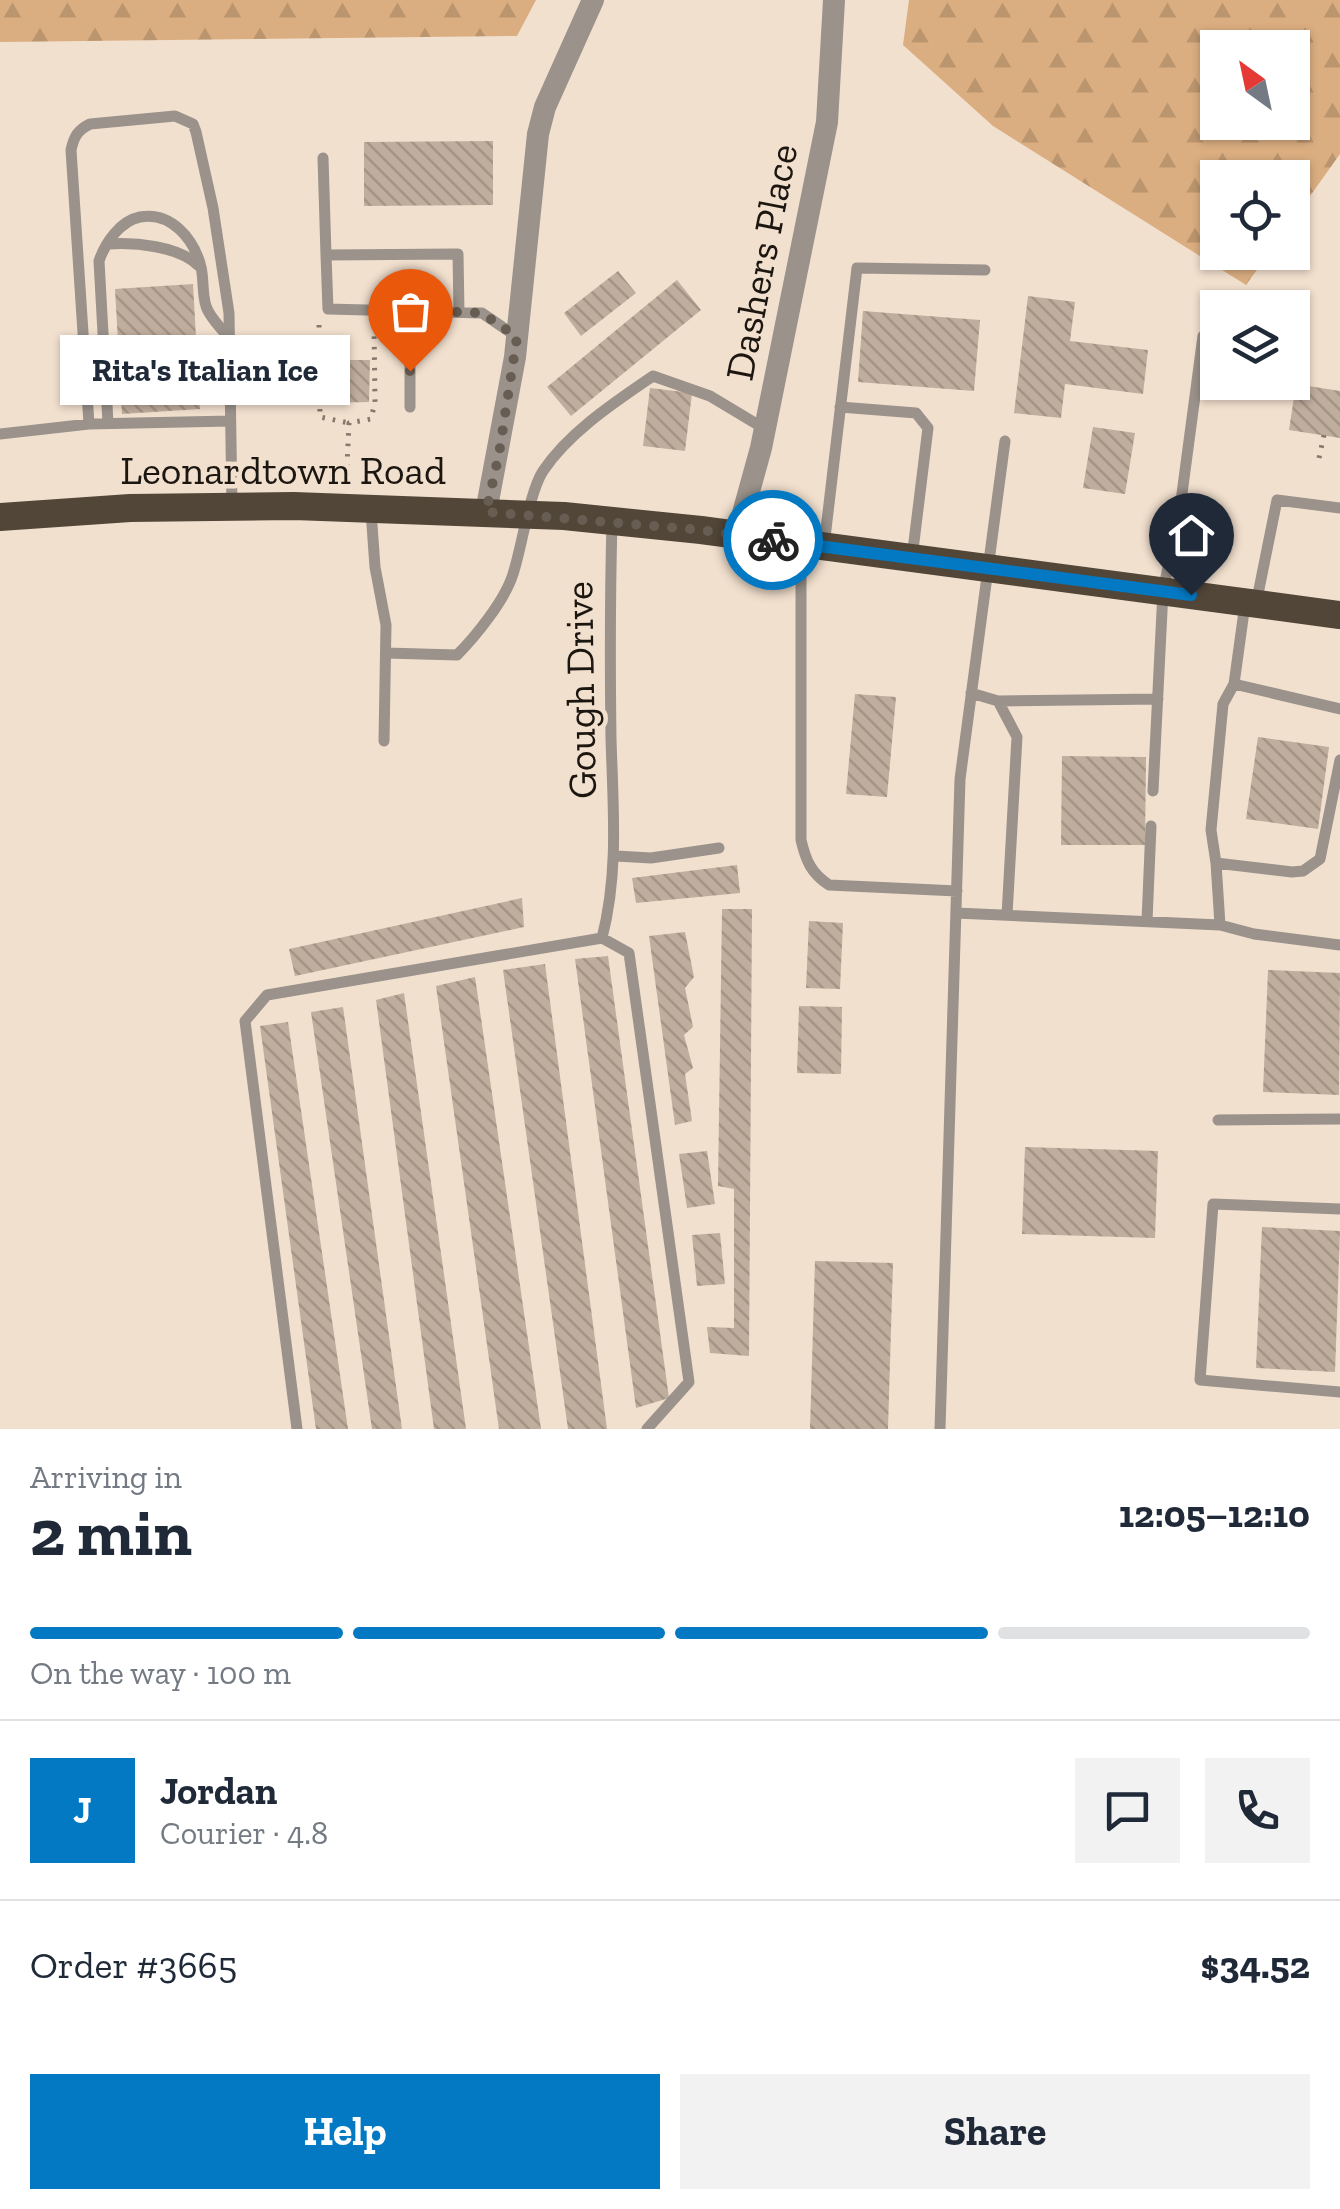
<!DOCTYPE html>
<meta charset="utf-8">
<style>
body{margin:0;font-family:"Zilla Slab",serif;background:#f2f2f3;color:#1f2937;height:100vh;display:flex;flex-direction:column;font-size:38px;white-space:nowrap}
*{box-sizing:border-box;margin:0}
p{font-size:32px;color:#747a83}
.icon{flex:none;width:55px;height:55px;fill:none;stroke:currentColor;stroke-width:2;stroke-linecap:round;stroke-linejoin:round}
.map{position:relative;height:1429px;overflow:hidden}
.panel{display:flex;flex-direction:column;background:#fff;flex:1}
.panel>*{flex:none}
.needle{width:65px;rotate:327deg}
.fabs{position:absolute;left:1200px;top:30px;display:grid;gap:20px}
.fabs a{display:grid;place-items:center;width:110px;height:110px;border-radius:0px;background:#fff;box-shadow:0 2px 8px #0004;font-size:50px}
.pin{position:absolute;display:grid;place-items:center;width:85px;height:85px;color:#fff;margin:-102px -42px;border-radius:50% 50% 50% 0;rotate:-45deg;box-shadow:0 0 10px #0007}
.pin .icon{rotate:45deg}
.courier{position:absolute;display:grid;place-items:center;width:100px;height:100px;margin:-50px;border:8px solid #0479c3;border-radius:50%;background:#fff;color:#222;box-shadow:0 2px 12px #0007}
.bubble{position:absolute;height:70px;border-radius:0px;background:#fff;box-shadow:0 2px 8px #0004;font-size:32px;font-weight:800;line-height:70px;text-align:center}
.headline em{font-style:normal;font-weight:800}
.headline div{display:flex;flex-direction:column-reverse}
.headline{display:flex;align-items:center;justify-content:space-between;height:170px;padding:0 30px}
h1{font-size:65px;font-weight:800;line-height:75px}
.bar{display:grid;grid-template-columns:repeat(4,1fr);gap:15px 10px;align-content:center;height:120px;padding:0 30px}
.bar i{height:12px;border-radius:8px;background:#e0e1e3}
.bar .selected{background:#0479c3}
.bar p{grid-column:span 4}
.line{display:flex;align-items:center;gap:25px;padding:0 30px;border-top:2px solid #e0e1e3}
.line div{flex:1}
.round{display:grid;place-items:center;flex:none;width:105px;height:105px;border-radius:0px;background:#f2f2f3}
.button{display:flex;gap:20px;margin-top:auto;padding:20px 30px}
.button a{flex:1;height:115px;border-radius:0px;background:#0479c3;color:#fff;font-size:40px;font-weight:800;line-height:115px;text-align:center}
.button a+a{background:#f2f2f3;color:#1f2937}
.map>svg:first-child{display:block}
.forest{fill:url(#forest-firs);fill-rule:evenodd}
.building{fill:url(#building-back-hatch)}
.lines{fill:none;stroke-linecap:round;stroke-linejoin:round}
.path{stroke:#84786d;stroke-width:5;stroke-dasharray:2.5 8;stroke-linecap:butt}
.service{stroke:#9a928b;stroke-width:11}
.minor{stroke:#9a928b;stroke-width:22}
.trunk{stroke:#524638;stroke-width:28}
.done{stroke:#675d52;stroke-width:10;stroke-dasharray:0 18}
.route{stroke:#0479c3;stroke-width:12}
.labels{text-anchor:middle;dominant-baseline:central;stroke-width:9;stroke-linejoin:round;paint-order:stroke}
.street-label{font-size:40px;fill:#1c1610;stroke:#f2e0ce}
</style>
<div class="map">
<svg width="1340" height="1429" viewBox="0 0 1340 1429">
<defs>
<pattern id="forest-firs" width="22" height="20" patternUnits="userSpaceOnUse" patternTransform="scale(2.5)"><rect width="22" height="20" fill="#dbae81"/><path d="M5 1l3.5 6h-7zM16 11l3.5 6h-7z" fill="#bb956e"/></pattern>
<pattern id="building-back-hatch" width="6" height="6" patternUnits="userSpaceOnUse" patternTransform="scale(2.5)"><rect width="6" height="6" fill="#bfad9d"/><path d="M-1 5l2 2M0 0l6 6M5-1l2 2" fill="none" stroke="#a49486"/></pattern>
</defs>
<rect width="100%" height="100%" fill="#f2e0ce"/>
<path class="forest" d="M0,0H536L517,36L0,42Z
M909,0H1340V154L1293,220L1292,178H1218V252L1269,253L1246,285L993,126L903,45ZM1218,48H1292V122H1218Z"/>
<path class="building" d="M493,141V205L364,206V142Z
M618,271L636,293L581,336L564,313Z
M677,280L701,310L571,416L547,387Z
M193,284L200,409L122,414L115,289Z
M1028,296L1075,302L1070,341L1148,350L1143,394L1065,384L1061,418L1014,413Z
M863,311L980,320L974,391L858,382Z
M325,360H370L369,402L326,403Z
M1296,384L1340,391V438L1289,430Z
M650,388L692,393L685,451L643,446Z
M1093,427L1135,433L1125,494L1083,488Z
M855,694L896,697L887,797L846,794Z
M1258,737L1329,747L1318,829L1246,819Z
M1062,756L1146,757L1145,845H1061Z
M737,865L740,893L636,903L632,878Z
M522,898L524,927L295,976L289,949Z
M722,909H752L749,1356L710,1353L707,1327L734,1328V1189L718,1186Z
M809,921L843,923L840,989L806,988Z
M685,932L694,977L685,988L693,1027L684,1035L693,1068L685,1074L692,1121L675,1125L649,936Z
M608,956L669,1398L636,1408L575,959Z
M545,964L607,1429H568L503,970Z
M1268,970L1340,973L1339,1095L1263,1092Z
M475,977L541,1429H499L436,986Z
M404,993L466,1429H434L376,1000Z
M799,1006L842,1007L841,1074L797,1073Z
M343,1007L402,1429H372L311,1012Z
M288,1022L348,1429H316L260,1026Z
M1025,1147L1158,1151L1155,1238L1022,1234Z
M707,1151L715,1204L687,1208L679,1154Z
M1262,1227L1340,1231L1335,1372L1256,1368Z
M720,1233L725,1284L697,1286L692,1235Z
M815,1261L893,1263L888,1429H810Z"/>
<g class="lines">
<path class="path" d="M319,325L320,417L349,423
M1319,458L1324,435
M347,467L349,423L371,419L375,402L374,329"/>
<path class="service" d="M323,158L326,255L458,254L459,312
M108,244C134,242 179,246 199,266
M326,255L328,309L482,313L517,337
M410,311V407
M840,407L916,413L928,428L912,558
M108,423L99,261C105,243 120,221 140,217C171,211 194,239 201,267C204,280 202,294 206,306C209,317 222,329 229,338
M89,424L71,150C74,136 78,130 90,124L175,116L193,124L196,132L213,208L229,313L232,507
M0,434L89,424L230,421
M371,511L375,567L386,625L384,741
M801,543V840C806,861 811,873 829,885L957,891
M824,546L857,268L985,270
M1245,604L1234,684L1340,709
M1256,604L1277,500L1340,508
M386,653L457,655C476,636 505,600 513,574C522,547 529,493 543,471C569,432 615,402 653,376L710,396L765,429
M971,693L998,701L1017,737L1007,915
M998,701L1158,699
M1153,791L1163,591L1179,516L1203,336
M616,856L651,858L719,848
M1216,863L1211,830L1223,704L1234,684
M956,913L1220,925L1254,934L1340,945
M1147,921L1151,826
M1220,925L1216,863L1292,872L1303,871L1320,859L1340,760
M602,938C619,872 613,807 611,739C610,666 610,595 612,522
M1218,1120L1340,1119
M1340,1209L1213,1204L1200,1380L1340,1392
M297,1429L245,1021L267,995L602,938L629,953L689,1382L647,1429
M940,1429L960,779L1005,441"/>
<path class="minor" d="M486,512L515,357L538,134L545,107L593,0
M737,535L761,448L827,122L834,0"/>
<path class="trunk" d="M0,517L130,508L294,506L564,516L701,530L1340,615"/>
</g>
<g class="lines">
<path class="done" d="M410,371V310L482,313L517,337L499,454L486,512L701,530L773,540"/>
<path class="route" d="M773,540L1191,595"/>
</g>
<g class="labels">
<g class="street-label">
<text transform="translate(761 262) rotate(-79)">Dashers Place</text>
<text x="283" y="470">Leonardtown Road</text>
<text transform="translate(580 690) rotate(-91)">Gough Drive</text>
</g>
</g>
</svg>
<div class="fabs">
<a><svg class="needle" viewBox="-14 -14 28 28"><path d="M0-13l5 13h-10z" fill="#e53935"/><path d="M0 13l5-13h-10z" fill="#747a83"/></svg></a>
<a><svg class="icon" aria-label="locate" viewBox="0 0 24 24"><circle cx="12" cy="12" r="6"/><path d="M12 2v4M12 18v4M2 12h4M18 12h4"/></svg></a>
<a><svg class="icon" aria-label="layers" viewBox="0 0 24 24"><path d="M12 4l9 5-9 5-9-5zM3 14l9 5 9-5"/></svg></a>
</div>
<div class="pin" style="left:410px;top:371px;background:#ea580c"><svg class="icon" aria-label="bag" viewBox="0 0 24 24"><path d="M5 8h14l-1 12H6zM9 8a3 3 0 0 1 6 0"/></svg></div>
<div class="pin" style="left:1191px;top:595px;background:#1f2937"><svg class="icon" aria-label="home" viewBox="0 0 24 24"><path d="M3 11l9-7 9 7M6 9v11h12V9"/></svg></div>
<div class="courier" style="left:773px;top:540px"><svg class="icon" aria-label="bike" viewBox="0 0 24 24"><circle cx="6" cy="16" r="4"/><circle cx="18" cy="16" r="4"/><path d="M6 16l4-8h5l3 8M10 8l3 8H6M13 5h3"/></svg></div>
<div class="bubble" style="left:60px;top:335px;width:290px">Rita's Italian Ice</div>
</div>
<section class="panel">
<div class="headline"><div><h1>2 min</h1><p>Arriving in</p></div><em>12:05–12:10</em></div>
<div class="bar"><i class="selected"></i><i class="selected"></i><i class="selected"></i><i></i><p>On the way · 100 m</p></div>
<div class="line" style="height:180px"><b class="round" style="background:#0479c3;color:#fff">J</b><div><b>Jordan</b><p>Courier · 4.8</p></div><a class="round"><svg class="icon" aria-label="chat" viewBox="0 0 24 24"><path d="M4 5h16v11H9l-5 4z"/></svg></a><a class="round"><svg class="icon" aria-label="phone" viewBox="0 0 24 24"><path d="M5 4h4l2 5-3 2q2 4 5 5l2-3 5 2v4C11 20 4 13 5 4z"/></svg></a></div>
<div class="line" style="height:130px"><div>Order #3665</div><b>$34.52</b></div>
<div class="button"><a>Help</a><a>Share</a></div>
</section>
